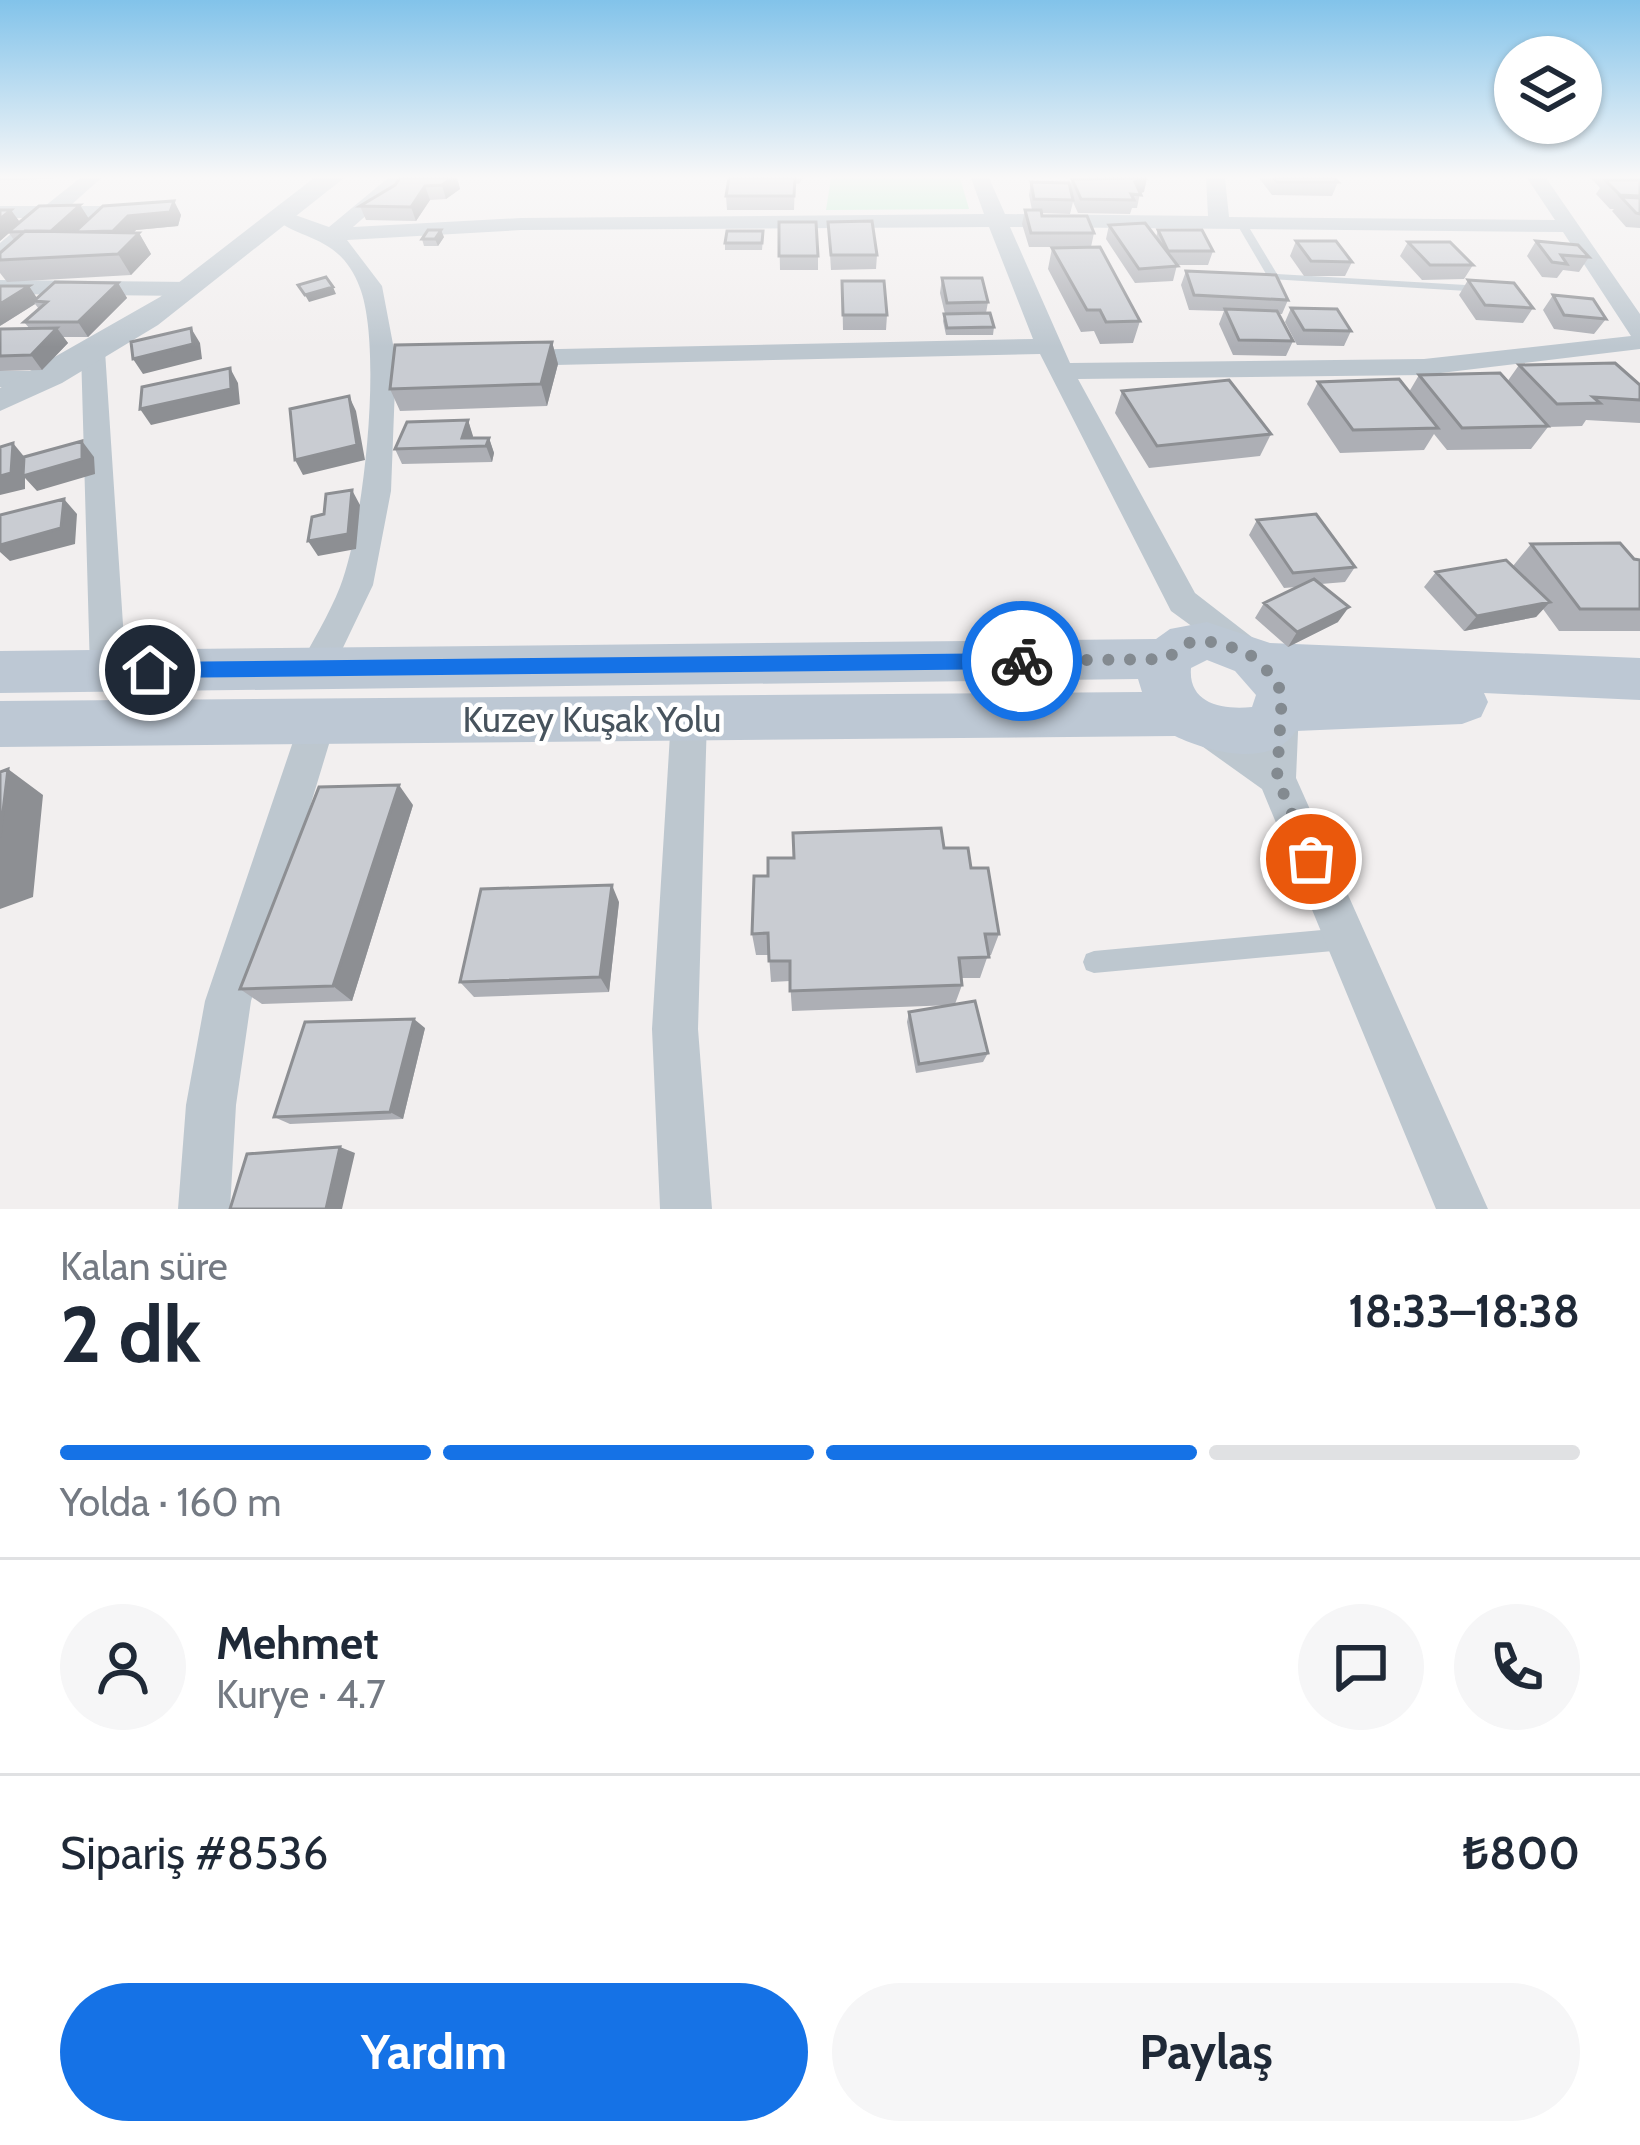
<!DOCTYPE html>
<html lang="tr">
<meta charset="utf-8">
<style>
body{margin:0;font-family:Cabin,sans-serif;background:#f6f6f7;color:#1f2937;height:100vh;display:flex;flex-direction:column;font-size:45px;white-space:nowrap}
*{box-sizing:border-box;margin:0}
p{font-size:39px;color:#747a83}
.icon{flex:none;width:66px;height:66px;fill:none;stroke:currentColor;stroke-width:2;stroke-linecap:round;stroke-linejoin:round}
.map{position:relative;height:1209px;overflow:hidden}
.panel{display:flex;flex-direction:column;background:#fff;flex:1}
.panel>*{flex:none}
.buttons{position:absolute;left:1494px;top:36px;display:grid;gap:24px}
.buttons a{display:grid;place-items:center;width:108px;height:108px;border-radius:50%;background:#fff;box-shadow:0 3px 9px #0004;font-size:60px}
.pin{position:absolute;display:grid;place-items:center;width:102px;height:102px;color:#fff;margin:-51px;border:6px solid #fff;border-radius:50%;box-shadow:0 3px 12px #0007}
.courier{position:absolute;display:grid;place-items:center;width:120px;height:120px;margin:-60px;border:9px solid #1572e6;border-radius:50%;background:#fff;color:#222;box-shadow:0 3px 15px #0007}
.head em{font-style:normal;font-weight:800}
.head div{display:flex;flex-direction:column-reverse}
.head{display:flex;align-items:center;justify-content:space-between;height:204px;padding:0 60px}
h1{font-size:78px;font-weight:800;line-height:90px}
.bar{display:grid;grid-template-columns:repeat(4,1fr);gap:18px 12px;align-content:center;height:144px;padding:0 60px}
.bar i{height:15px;border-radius:9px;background:#e0e1e3}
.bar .on{background:#1572e6}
.bar p{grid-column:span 4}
.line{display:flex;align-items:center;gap:30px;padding:0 60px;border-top:3px solid #e0e1e3}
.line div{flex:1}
.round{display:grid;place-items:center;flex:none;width:126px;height:126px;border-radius:63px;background:#f6f6f7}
.cta{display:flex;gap:24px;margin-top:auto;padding:24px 60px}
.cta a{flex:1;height:138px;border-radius:72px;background:#1572e6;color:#fff;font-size:48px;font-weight:800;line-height:138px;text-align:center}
.cta a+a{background:#f6f6f7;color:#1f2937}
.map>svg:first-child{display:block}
.green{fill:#bdf0d0}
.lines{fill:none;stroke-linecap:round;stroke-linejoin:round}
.service{fill:#bdc7cf;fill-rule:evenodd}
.minor{fill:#bdc7cf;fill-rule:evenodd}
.tertiary{fill:#bdc7cf;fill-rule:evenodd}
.secondary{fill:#bdc8d4;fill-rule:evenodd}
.wall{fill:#adafb5}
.shaded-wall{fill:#8d8f93}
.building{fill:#c9ccd2;stroke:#8d8f93;stroke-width:3}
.route{fill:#1572e6}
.done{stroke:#838a90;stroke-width:12;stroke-dasharray:0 21.6}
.labels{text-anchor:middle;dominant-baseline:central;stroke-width:9;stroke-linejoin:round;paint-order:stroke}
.street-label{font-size:36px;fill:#47535d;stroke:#fff}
</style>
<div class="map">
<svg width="1640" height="1209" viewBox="0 0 1640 1209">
<rect width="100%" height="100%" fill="#f2efef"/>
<path class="green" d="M831,178H960L969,209L826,210Z"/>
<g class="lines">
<path class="service" d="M1236,219H1244L1277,274L1483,286L1489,289L1483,292L1269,279L1235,221Z
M1344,928L1352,931L1355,939L1352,947L1344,950L1094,973L1086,970L1083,962L1086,954L1094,951Z"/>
<path class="minor" d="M80,178H101L70,206H132L142,212L132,218H55L0,261V243L30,218H0V206H45Z
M388,178H409L353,227L521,218L984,214L971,178H989L1005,214L1208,216L1206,178H1225L1229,217L1555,220L1527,178H1546L1640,314V349L1424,375L1078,379L1195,593L1257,641L1262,651L1257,661L1245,665L1171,611L1040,354L511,366L498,358L511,350L1033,339L989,227L521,230L347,240L382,286L396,360L391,491L373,585L328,679H304L298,669C312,642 329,615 340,587C364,526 383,349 360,288C340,234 301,242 271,216L281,210L329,227ZM1010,227L1563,232L1631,336L1424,359L1070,363Z
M0,280L191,282L202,289L191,296L0,294Z
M93,344L105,351L126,670L120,680L108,684L96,680L90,670L81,351Z
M0,371H45L58,379L45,387H0Z
M1281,695L1294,699L1299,710L1296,778L1488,1209H1436L1262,789L1192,739L1187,728L1192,717L1205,712L1260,745L1268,699Z
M689,703L702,707L707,718L698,1029L712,1209H660L652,1029L671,718L676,707Z
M318,706L331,710L336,721L251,1001L236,1105L230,1209H178L186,1105L205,1001L300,721L305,710Z"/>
<path class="tertiary" d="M314,178H344L158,325L62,383L0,411V388L160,297Z"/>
<path class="secondary" d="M1207,622L1270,643L1640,658V700L1484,693L1488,702L1481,717L1462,724L1296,731C1271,769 1208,752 1175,736L0,747V701L1142,692L1138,679L0,693V651L1156,639L1170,629ZM1207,660L1235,671L1256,695L1252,707C1223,710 1188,704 1191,668Z"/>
</g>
<path class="wall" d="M0,178H53L51,179L0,180Z
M400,178H457L460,189L446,199L430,200L416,221L366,220L360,206L395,185Z
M729,178H803L799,184L795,183L794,210H727L726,196Z
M1259,178H1334L1338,182L1332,196L1272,195Z
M1591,178H1640V228L1626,227L1612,211L1614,209H1610L1596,194L1600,188Z
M1072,179L1144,192L1140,193L1137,208H1132L1130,214L1078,213L1073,202L1070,214L1041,213L1042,216L1094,233L1091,247L1140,321L1133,343L1100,344L1094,331L1081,332L1048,269L1052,248L1075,247H1029L1022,224L1025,210H1032L1029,195L1031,182L1070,188Z
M174,201L181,215L178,226L136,230L134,233H139L151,254L131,275L7,282L0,273V253L14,240L9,233L0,241V210H11L20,222L80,205L89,219Z
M779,222L818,256V270H780Z
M828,222L877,255L876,269L831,270Z
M1109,225L1156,237L1158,230L1213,251L1208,265H1177L1173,281L1135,283L1106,239Z
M444,237L438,246H424L422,239Z
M763,238L762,250H725V243Z
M1296,241L1352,262L1345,276H1304L1290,256Z
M1536,241L1589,257L1579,272L1563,270L1557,278L1542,277L1527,256Z
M1408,242L1473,265L1464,279L1422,280L1400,256Z
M1186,271L1288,300L1282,314H1279L1293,341L1286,356L1233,355L1219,324L1224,311L1189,310L1181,285Z
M942,278L988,302L986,313L994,327L993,335H946L943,321L945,314L940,293Z
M1468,280L1533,308L1523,323L1476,320L1459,295Z
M842,281L887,315L886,330H843Z
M118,283L127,298L88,337H63L68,343L42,370L0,371V329H30L24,322L39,309L35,304L0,326L37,298Z
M1553,295L1606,319L1594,334L1554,329L1543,310Z
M1291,308L1351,331L1344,346L1297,345L1285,322Z
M552,342L558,364L547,406L400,411L390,389Z
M1519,365L1640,385V423L1586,420L1582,426L1548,427L1531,449L1447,450L1434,434L1424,450L1340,453L1307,404L1318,382L1409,392L1419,375L1507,382Z
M1122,391L1271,434L1260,456L1149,468L1115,413Z
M468,420L473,438H489L494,453L492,462L402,464L395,449Z
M1257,520L1355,567L1345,582L1321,584L1338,622L1288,647L1255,618L1264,603L1297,587L1284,588L1249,535Z
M1531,544L1640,560V631H1559L1543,609L1536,617L1464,631L1424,587L1436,572L1513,566Z
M413,805L352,1001L262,1004L240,989Z
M944,848L971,868L999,934L991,955H988L980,978H961L962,985L955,1004L988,1053L983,1062L916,1073L907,1022L909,1012L953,1005L792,1011L790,981L771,982L769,955H756L752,934L768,876Z
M619,902L609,992L474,997L460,982Z
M425,1028L403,1119L290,1124L274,1117Z"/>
<path class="shaded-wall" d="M450,178H457L460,189L446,199L442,185Z
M1147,178L1144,192L1132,195L1135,182Z
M425,186L430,200L416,221L411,207Z
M174,201L181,215L178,226L136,230L122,245L113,231L128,216Z
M80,205L89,219L60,245L50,231Z
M11,210L21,224L8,232L9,233L0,241V219Z
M441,230L444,237L438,246L435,239Z
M139,233L151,254L131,275L118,254Z
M118,283L127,298L88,337L78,322Z
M29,286L39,301H34L35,304L0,326V304Z
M333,287L336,294L309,302L305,295Z
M57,328L68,343L42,370L31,355Z
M191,328L200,343L202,359L143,374L133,359Z
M552,342L558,364L547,406L541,384Z
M230,368L238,383L240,404L151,425L140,409Z
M349,396L356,411L365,460L303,475L295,460Z
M468,420L473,436L470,447L462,438Z
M489,438L494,453L492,462L486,446Z
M82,441L94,457L95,474L37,491L25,478V489L0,495V476L13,443L26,459Z
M352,490L360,505L356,549L318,556L308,541Z
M64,499L77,514L75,544L10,561L0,552V545Z
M1550,602L1536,617L1464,631L1477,616Z
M1349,607L1338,622L1288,647L1297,632Z
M8,769L43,795L33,897L0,909V837Z
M399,785L413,805L352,1001L333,986Z
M612,885L619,902L609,992L600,977Z
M414,1019L425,1028L403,1119L390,1112Z
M340,1147L355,1153L342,1209H326Z"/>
<path class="building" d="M400,178H452L442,185L425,186L411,207L360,206L395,185Z
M729,178H795L794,196H726Z
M1147,178L1135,182L1141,195L1131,194L1134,200L1081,199L1072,179Z
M1274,178H1334L1338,182H1277Z
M1605,180H1640V196L1620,195Z
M1031,182L1069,183L1073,200L1034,199Z
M1621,197L1640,198V214L1636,213Z
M174,201L170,212L128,216L113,231L75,232L103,206Z
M80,205L51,231L8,232L39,206Z
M0,210H11L0,219Z
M1025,210H1041L1042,216H1087L1094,233H1031Z
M872,221L877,255H831L828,222Z
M779,222H816L818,256H779Z
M1145,223L1178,266L1139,269L1109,225Z
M428,230H441L435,239H422Z
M1158,230H1202L1213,251H1168Z
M25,231L139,233L118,254L0,260V253Z
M727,231H763L762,243H725Z
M1296,241H1336L1352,262L1311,261Z
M1536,241L1578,245L1589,257L1561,255L1567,264L1552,262Z
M1408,242H1450L1473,265H1430Z
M1100,247L1140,321L1106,322L1100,310H1087L1052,248Z
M1186,271L1276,275L1288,300L1194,295Z
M326,277L333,287L305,295L298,285Z
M942,278H982L988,302L947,303Z
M1468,280L1514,283L1533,308L1485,305Z
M842,281H884L887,315H843Z
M55,282L118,283L78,322H24L47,302L34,301Z
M0,286H29L0,304Z
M1553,295L1593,299L1606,319L1564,315Z
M1291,308L1337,309L1351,331L1304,330Z
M1225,309L1277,311L1293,341L1239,340Z
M990,313L994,327L947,328L944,314Z
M57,328L31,355L0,356V329Z
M191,328L193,344L133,359L131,342Z
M552,342L541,384L390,389L395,345Z
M1615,363L1640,385V400L1593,397L1600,403L1557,404L1519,365Z
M230,368L231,389L140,409L142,387Z
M1500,373L1548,426L1462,428L1419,375Z
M1399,379L1438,428L1353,430L1318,382Z
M1229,380L1271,434L1157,446L1122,391Z
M349,396L357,445L295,460L290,409Z
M468,420L462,438H489L486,446L395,449L407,422Z
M82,441V459L23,476L24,457Z
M13,443L11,473L0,476V447Z
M352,490L348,534L308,541L312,517L324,514L326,494Z
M64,499L61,528L0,545V515Z
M1316,514L1355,567L1293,573L1257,520Z
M1620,543L1634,559L1640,560V609H1580L1531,544Z
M1506,560L1550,602L1477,616L1436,572Z
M1314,579L1349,607L1297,632L1264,603Z
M8,769L0,837V772Z
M399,785L333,986L240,989L319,787Z
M941,828L944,848H968L971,868H988L999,934H985L989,957L959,958L962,985L790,991V961H769L768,933L752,934L754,876H768V858H794L793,833Z
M612,885L600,977L460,982L481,889Z
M975,1001L988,1053L919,1064L909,1012Z
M414,1019L390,1112L274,1117L305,1022Z
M340,1147L326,1209H230L247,1154Z"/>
<linearGradient id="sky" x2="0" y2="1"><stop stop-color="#82c3ea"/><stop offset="0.51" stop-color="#f9f8f8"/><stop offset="1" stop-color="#f9f8f8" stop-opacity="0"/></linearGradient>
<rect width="1640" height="347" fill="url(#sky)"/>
<path class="route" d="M1022,653L1032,661L1022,669L150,678L139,670L150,662Z"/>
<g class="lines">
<path class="done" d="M1022,661L1166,659L1188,643L1207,641L1246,651L1275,678L1282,695L1277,778L1311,859"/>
</g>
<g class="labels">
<g class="street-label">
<text x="592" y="719">Kuzey Kuşak Yolu</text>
</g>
</g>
</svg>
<div class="buttons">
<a><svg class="icon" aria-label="layers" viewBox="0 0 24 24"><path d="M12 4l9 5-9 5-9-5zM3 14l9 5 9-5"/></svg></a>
</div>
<div class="pin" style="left:1311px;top:859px;background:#ea580c"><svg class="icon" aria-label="bag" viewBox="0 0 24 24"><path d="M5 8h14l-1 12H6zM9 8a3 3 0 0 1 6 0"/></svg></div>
<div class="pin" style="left:150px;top:670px;background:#1f2937"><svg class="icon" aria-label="home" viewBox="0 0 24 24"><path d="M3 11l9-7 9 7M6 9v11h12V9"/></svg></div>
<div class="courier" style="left:1022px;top:661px"><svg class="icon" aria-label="bike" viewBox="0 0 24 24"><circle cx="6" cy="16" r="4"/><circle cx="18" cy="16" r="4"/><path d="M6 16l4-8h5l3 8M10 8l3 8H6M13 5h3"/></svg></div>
</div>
<section class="panel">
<div class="head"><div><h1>2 dk</h1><p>Kalan süre</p></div><em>18:33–18:38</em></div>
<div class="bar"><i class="on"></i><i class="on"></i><i class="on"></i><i></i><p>Yolda · 160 m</p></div>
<div class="line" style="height:216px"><a class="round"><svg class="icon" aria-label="person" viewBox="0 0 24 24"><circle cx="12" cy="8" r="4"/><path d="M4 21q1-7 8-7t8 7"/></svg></a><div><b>Mehmet</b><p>Kurye · 4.7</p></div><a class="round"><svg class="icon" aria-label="chat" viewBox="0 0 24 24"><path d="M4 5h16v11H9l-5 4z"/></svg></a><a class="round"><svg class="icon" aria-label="phone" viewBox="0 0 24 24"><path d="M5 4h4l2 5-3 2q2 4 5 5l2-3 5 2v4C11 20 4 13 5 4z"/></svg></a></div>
<div class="line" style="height:156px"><div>Sipariş #8536</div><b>₺800</b></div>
<div class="cta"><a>Yardım</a><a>Paylaş</a></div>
</section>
